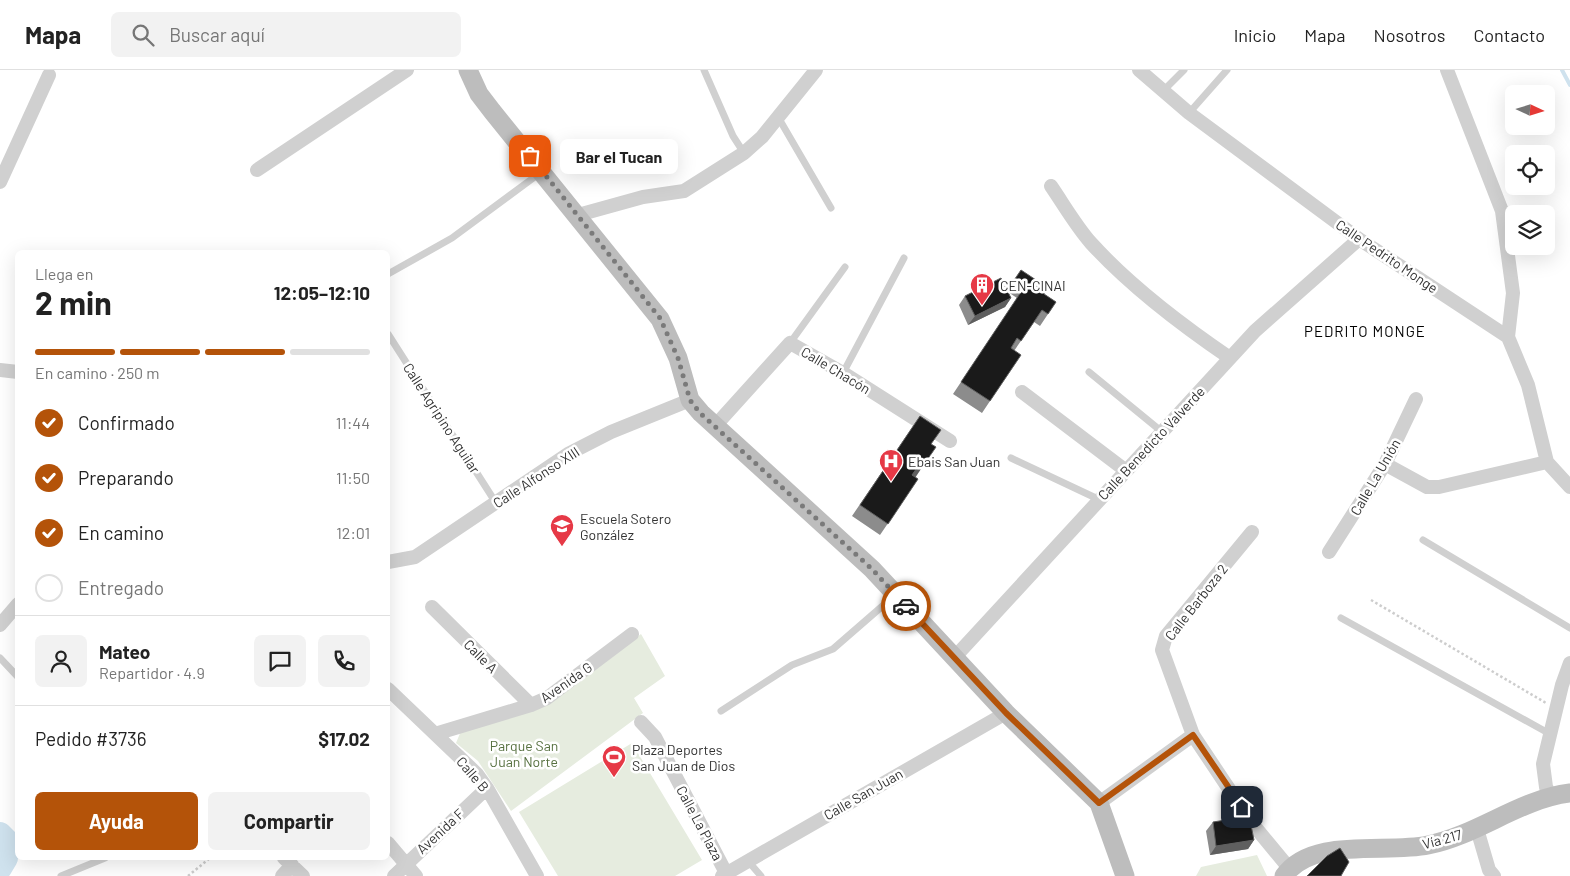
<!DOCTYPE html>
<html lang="es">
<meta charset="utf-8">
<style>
body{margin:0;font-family:Barlow,sans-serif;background:#f2f2f2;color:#222;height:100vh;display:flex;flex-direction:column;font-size:19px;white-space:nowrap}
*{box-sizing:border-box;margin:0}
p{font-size:16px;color:#767676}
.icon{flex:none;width:28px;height:28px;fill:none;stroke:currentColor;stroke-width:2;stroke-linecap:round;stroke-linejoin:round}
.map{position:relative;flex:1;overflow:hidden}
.side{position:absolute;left:15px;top:180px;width:375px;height:610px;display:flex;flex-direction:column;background:#fff;border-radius:8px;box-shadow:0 5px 20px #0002}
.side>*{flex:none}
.needle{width:32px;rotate:94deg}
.fabs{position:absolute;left:1505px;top:15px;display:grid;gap:10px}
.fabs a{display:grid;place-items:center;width:50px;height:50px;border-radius:8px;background:#fff;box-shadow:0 5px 20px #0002;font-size:25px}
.pin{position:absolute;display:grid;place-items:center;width:42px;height:42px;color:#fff;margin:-21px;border-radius:10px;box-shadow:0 2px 8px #0006}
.courier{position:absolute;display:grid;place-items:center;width:50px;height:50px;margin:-25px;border:4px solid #b45309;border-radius:50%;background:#fff;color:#222;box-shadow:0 1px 6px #0007}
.bubble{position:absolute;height:35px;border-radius:8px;background:#fff;box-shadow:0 5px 20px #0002;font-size:16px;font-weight:700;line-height:35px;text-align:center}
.headline em{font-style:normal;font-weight:700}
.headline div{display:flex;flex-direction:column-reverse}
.headline{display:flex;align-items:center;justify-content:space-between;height:85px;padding:0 20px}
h1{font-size:32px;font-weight:700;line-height:38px}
.bar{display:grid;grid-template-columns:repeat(4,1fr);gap:8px 5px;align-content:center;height:60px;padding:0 20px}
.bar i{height:6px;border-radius:4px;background:#e0e0e0}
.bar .on{background:#b45309}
.bar p{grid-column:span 4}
.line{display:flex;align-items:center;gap:12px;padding:0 20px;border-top:1px solid #e0e0e0}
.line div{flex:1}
.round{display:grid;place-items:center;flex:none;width:52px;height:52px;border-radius:8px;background:#f2f2f2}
ol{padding:0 20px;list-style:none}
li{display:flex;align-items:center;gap:15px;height:55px}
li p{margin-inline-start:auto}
li .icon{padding:5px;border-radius:50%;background:#b45309;color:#fff;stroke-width:4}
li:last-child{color:#767676}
li i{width:28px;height:28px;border:2px solid #e0e0e0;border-radius:50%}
.cta{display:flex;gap:10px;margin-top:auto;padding:10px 20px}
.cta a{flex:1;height:58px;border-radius:8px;background:#b45309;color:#fff;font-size:20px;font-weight:700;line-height:58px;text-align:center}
.cta a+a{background:#f2f2f2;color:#222}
header{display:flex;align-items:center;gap:30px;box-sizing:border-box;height:70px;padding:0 25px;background:#fff;border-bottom:1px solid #e0e0e0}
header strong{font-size:24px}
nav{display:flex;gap:28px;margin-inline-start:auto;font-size:18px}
.search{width:350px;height:45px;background:#f2f2f2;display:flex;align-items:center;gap:12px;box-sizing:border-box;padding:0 18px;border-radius:8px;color:#767676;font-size:19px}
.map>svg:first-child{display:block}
.green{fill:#e6ecdf}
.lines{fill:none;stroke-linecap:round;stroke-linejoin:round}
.stream{stroke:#cfe2ee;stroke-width:4}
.river{stroke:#cfe2ee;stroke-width:24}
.path{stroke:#cdcdcd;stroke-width:2.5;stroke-dasharray:2.5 2.5;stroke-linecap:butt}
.service{stroke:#d0d0d0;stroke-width:7}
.minor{stroke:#d0d0d0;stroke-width:14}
.secondary{stroke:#bdbdbd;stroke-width:19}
.wall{fill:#8c8c8c}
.shaded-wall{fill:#5f5f5f}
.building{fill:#1a1a1a;stroke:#5f5f5f}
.done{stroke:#7a7a7a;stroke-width:5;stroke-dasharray:0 9}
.route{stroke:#b45309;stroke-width:6}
.labels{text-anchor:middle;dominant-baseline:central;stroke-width:5;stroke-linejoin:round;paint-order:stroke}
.street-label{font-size:14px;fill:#333;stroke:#fff}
.poi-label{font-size:14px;fill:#333;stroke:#fff;text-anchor:start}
.park-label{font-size:14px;fill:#56703f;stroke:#fff}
.neighbourhood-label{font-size:15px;letter-spacing:1px;fill:#000;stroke:#fff}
</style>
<header>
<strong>Mapa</strong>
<div class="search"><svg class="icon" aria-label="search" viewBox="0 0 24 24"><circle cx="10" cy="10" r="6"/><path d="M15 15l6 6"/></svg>Buscar aquí</div>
<nav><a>Inicio</a><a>Mapa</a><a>Nosotros</a><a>Contacto</a></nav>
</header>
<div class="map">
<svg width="1570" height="806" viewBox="0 0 1570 806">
<rect width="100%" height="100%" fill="#fff"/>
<path class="green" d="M641,564L665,606L634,628L643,643L511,741L478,691L456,673L461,661L561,623Z
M632,673L702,790L675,806H558L519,742Z
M1257,785L1267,806H1196L1201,797Z"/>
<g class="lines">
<path class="stream" d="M1562,0L1570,15"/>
<path class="river" d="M0,764L6,770V788L0,798"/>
<path class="path" d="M1371,530L1546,633
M188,806L210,788"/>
<path class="service" d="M704,0L733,66L744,83
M1164,20L1184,0
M1189,43L1227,0
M778,47L831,138
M388,204L452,168L540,103
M388,264L496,433
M790,273L845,197
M1089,302L1161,361
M843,303L904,188
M1011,388L1098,429
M1423,470L1570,558
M1341,548L1550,664
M0,588L18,607
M721,641L792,595L833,579L894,526
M748,791L761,806
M61,806L105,788"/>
<path class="minor" d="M1139,0L1189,43L1359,169L1508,267L1528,315L1547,392L1570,417
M1447,0L1502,141L1513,223L1508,267
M257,100L407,0
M0,112L49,5
M1051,116C1064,135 1076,156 1091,173C1131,217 1180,254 1230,288
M578,145L643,127L684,121L744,83L762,67L816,0
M0,300L18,302
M1022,322L1125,400
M715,356L790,273L843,303L950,371
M1385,394L1427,417H1439L1547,392
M1329,482L1385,394L1416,329
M388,492L415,487L568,384L611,362L690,330
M432,537L531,635
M0,555L18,534
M954,588L1255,261L1359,169
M388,619L477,704L487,718L537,806
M641,652L655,667L726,803
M435,664L531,635L547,628L632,564
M1193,665L1162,580L1166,566L1252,462
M1550,725L1546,717L1543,694L1562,615L1570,593
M1099,733L1193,665L1251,752L1289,798
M1477,759L1489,800L1494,806
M388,773L416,806
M284,788L303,806
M282,806L292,795
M394,806L487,718
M722,806L1006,643"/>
<path class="secondary" d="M468,0L479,24L492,41L660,249L678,288L690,330L701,343L872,499L1006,643L1099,733L1125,806
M1284,806C1312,766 1386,784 1428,775C1478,765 1520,729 1570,723"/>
</g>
<path class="wall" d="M1021,200L1044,224L1056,232L1040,256L1034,252L1014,281L990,331L982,343L953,324L1017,228L1008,222L1011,228L1005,237L968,255L959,235L965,226L1007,219Z
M920,346L931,374L915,407L918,409L880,465L852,446Z
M1213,752L1254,770L1248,779L1210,785L1206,761Z"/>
<path class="shaded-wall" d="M1011,228L1005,237L968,255L975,246Z
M919,395L923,396L915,408L910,407Z
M1254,770L1248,779L1210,785L1216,776Z"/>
<path class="building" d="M1021,200L1048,218L1044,224L1056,232L1048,244L1042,240L1021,271L1017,268L1011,278L1021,285L990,331L961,312L1025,216L1015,209Z
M1001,208L1011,228L975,246L965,226Z
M920,346L941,360L931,374L936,377L923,396L919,395L912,405L918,409L888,454L860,435Z
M1245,747L1251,755L1254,770L1216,776L1213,752Z
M1340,778L1349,792L1342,804L1341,806H1307L1327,786Z"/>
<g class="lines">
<path class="done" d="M530,86L660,248L678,288L690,330L700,343L872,499L906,536"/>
<path class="route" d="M906,536L1006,643L1099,733L1193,665L1242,737"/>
</g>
<defs>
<g id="building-pin" transform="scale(1.25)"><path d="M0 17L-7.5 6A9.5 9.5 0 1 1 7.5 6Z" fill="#e63946" stroke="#fff"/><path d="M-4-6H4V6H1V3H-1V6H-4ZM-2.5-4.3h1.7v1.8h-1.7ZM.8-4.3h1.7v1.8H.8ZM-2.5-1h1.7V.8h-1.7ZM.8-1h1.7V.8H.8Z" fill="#fff"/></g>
<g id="hospital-pin" transform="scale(1.25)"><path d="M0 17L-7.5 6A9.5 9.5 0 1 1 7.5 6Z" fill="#e63946" stroke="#fff"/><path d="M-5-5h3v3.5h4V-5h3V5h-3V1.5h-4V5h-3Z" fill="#fff"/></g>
<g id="school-pin" transform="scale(1.25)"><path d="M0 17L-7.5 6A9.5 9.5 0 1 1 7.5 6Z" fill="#e63946" stroke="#fff"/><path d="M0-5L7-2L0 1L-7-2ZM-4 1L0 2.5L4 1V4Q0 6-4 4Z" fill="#fff"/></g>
<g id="stadium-pin" transform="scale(1.25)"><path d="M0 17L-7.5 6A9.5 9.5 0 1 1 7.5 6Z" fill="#e63946" stroke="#fff"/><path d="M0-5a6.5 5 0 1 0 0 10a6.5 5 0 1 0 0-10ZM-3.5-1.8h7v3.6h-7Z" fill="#fff"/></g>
</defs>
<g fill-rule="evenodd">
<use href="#building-pin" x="982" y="215"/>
<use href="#hospital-pin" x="891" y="391"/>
<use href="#school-pin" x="562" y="456"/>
<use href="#stadium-pin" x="614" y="687"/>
</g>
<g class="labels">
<g class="street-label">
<text transform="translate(1387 186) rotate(34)">Calle Pedrito Monge</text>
<text transform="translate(836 300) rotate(31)">Calle Chacón</text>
<text transform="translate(442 348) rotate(57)">Calle Agripino Aguilar</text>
<text transform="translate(1151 373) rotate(-47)">Calle Benedicto Valverde</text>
<text transform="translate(536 407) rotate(-33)">Calle Alfonso XIII</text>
<text transform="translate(1375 407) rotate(-60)">Calle La Unión</text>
<text transform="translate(1196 532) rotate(-52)">Calle Barboza 2</text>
<text transform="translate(481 586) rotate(45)">Calle A</text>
<text transform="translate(566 612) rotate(-35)">Avenida G</text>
<text transform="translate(473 704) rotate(49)">Calle B</text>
<text transform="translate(863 724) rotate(-30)">Calle San Juan</text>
<text transform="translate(700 753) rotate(62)">Calle La Plaza</text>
<text transform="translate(440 761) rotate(-43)">Avenida F</text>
<text transform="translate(1442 769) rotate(-15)">Vía 217</text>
</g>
<g class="poi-label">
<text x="1000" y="215">CEN-CINAI</text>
<text x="908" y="391">Ebais San Juan</text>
<text x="580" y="448">Escuela Sotero<tspan x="580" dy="16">González</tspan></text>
<text x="632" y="679">Plaza Deportes<tspan x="632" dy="16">San Juan de Dios</tspan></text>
</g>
<g class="park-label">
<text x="524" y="675">Parque San<tspan x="524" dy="16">Juan Norte</tspan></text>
</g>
<g class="neighbourhood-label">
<text x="1365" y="261">PEDRITO MONGE</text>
</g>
</g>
</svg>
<div class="fabs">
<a><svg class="needle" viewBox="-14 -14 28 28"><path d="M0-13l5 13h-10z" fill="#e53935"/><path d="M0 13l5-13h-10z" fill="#767676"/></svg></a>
<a><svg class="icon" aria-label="locate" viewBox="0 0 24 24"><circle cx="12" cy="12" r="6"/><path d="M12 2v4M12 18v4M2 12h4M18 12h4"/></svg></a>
<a><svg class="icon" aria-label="layers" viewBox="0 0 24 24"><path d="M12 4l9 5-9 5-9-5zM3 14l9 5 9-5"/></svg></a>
</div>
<div class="pin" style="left:530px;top:86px;background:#ea580c"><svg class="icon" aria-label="bag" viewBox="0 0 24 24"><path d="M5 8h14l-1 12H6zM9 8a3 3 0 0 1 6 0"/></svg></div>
<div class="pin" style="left:1242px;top:737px;background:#1f2937"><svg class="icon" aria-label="home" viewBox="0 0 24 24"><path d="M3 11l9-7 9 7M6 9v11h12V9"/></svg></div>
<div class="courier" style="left:906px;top:536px"><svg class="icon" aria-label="car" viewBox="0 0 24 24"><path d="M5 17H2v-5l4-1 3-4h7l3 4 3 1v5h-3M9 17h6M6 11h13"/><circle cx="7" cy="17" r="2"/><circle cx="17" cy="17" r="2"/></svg></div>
<div class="bubble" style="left:560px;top:69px;width:118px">Bar el Tucan</div>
<section class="side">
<div class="headline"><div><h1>2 min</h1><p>Llega en</p></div><em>12:05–12:10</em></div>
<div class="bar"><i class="on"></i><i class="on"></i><i class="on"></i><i></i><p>En camino · 250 m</p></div>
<ol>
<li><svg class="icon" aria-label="check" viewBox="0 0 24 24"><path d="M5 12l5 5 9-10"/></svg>Confirmado<p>11:44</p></li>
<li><svg class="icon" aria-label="check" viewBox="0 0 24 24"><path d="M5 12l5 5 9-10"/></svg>Preparando<p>11:50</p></li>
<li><svg class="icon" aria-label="check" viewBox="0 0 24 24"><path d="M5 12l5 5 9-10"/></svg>En camino<p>12:01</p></li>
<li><i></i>Entregado</li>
</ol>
<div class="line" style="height:90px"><a class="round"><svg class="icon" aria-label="person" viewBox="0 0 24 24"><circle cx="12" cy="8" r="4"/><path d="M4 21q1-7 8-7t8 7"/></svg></a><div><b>Mateo</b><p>Repartidor · 4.9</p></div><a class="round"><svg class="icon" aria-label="chat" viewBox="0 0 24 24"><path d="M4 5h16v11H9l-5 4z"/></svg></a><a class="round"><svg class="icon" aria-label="phone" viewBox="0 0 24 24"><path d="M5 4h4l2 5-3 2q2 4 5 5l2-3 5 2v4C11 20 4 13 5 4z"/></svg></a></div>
<div class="line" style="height:65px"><div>Pedido #3736</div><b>$17.02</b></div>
<div class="cta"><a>Ayuda</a><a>Compartir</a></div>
</section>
</div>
